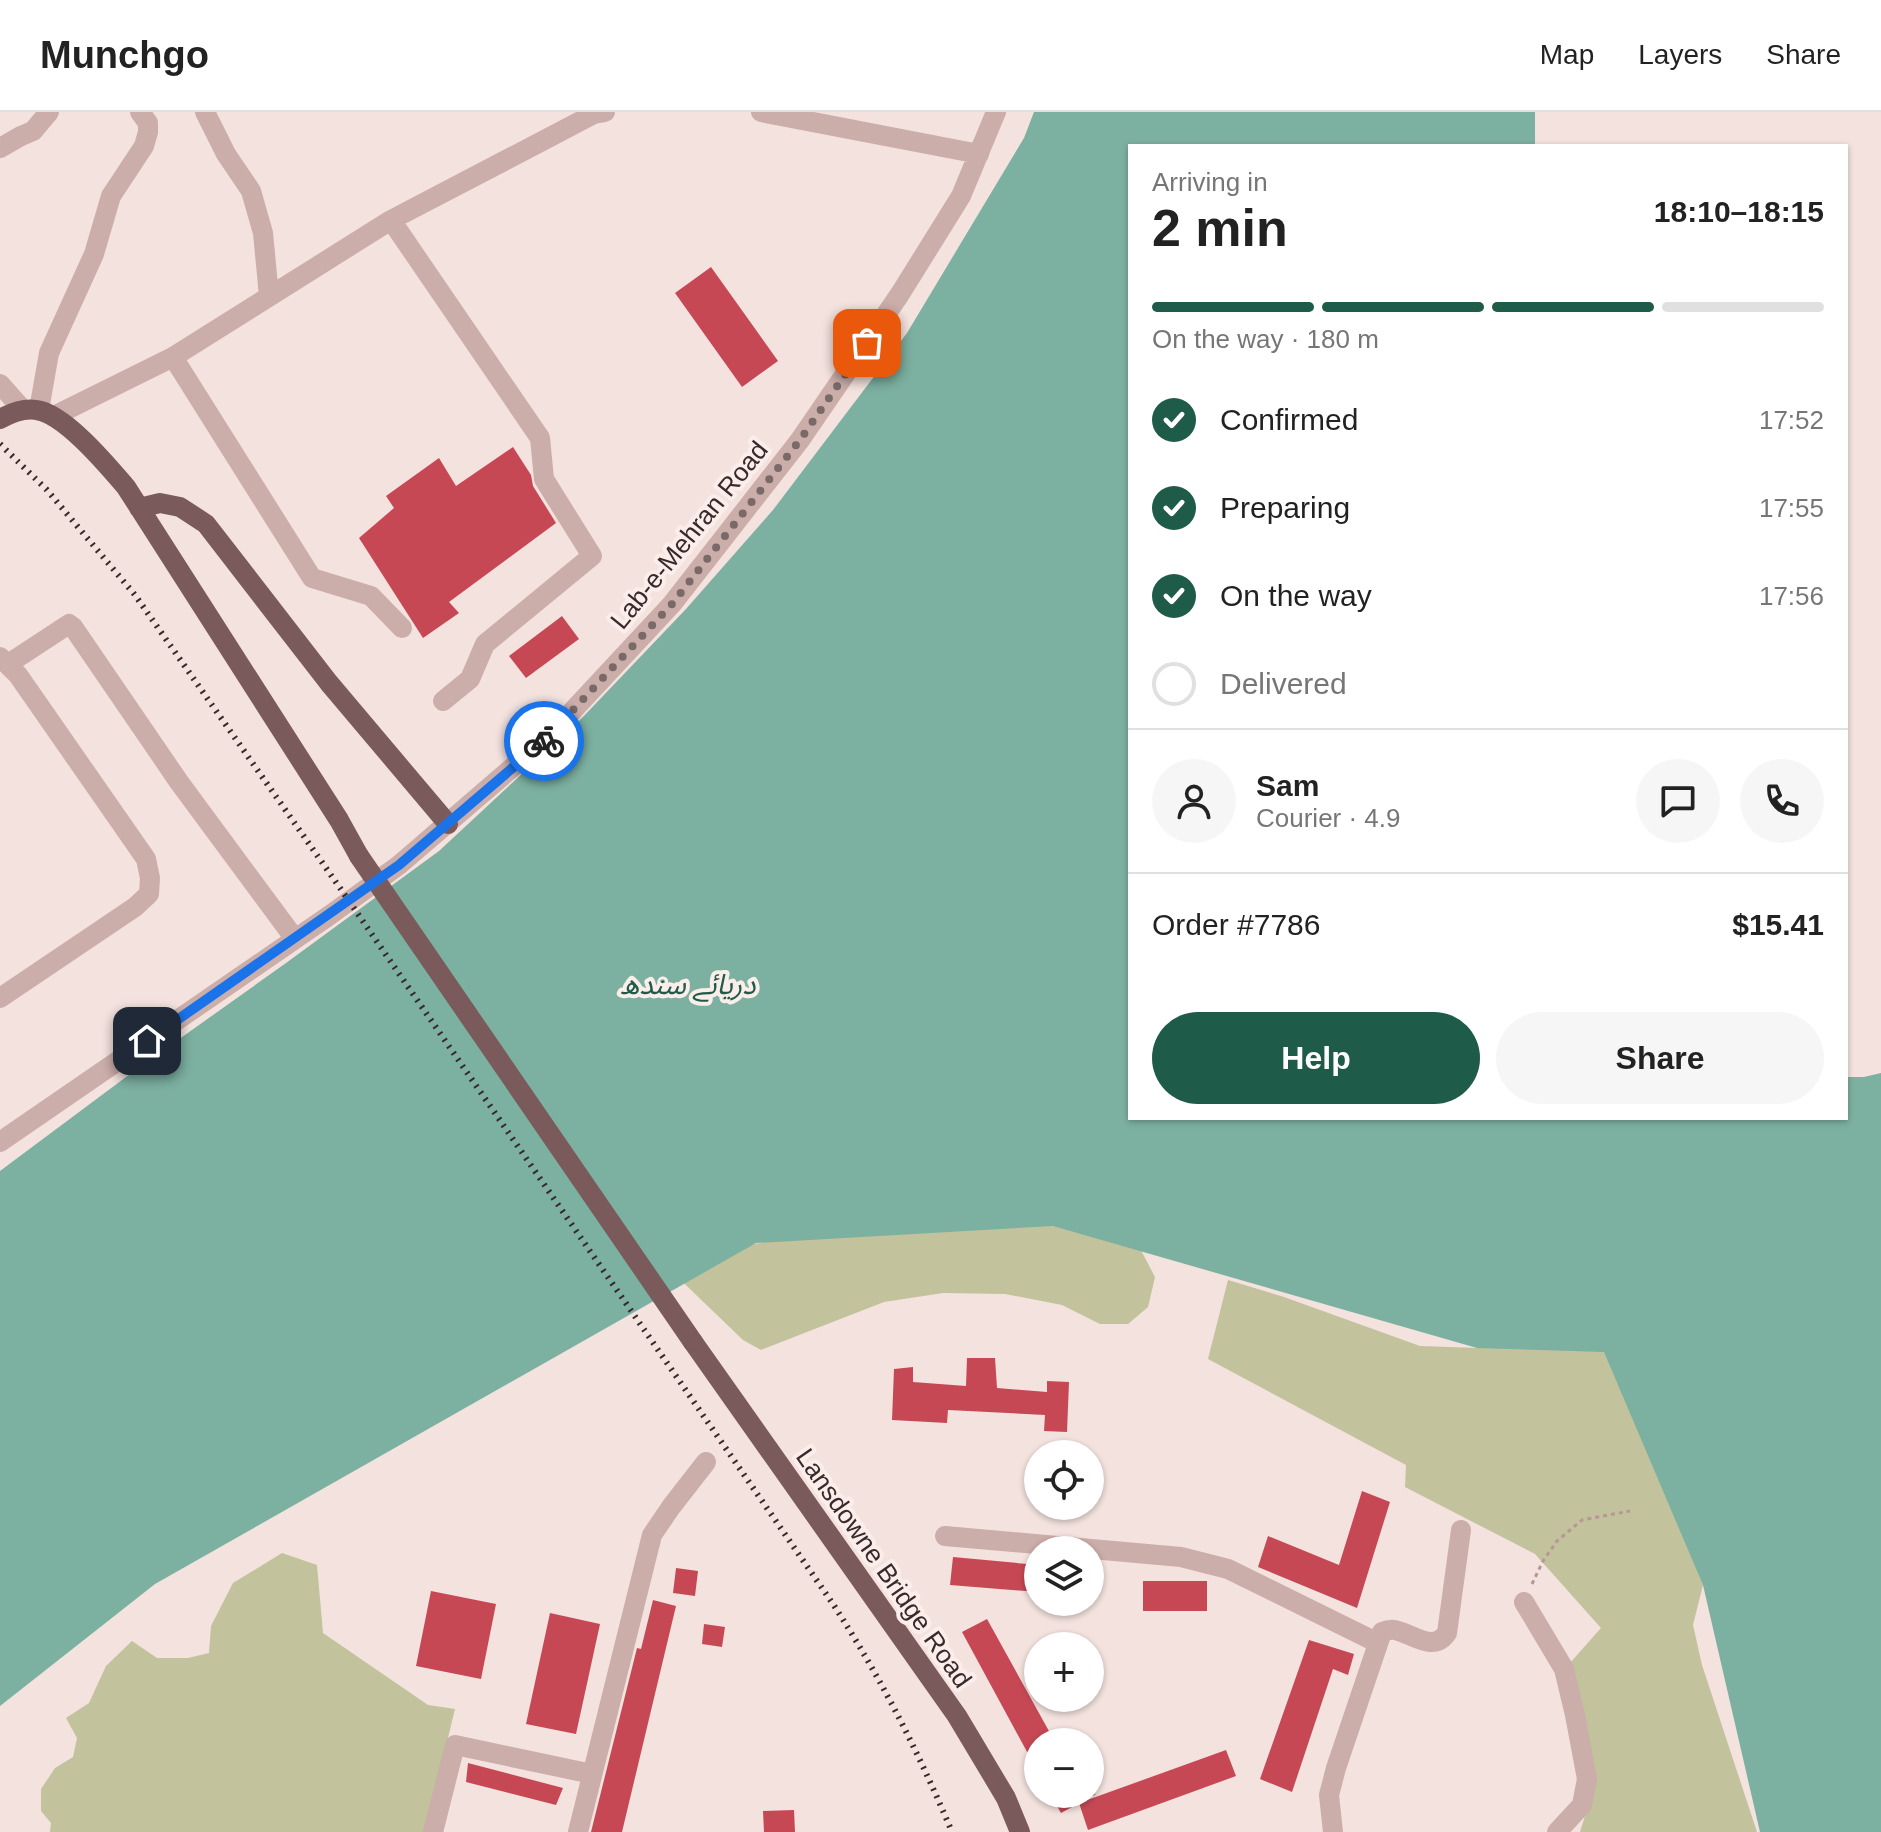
<!DOCTYPE html>
<meta charset="utf-8">
<style>
body{margin:0;font-family:Helvetica,"Noto Sans Arabic",sans-serif;background:#f6f6f6;color:#222;height:100vh;display:flex;flex-direction:column;font-size:30px;white-space:nowrap}
*{box-sizing:border-box;margin:0}
p{font-size:26px;color:#767676}
.icon{flex:none;width:44px;height:44px;fill:none;stroke:currentColor;stroke-width:2;stroke-linecap:round;stroke-linejoin:round}
.map{position:relative;flex:1;overflow:hidden}
.details{position:absolute;left:1128px;top:32px;width:720px;height:976px;display:flex;flex-direction:column;background:#fff;border-radius:0px;box-shadow:0 2px 6px #0004}
.details>*{flex:none}
.buttons{position:absolute;left:1024px;top:1328px;display:grid;gap:16px}
.buttons a{display:grid;place-items:center;width:80px;height:80px;border-radius:50%;background:#fff;box-shadow:0 2px 6px #0004;font-size:40px}
.pin{position:absolute;display:grid;place-items:center;width:68px;height:68px;color:#fff;margin:-34px;border-radius:16px;box-shadow:0 4px 12px #0006}
.courier{position:absolute;display:grid;place-items:center;width:80px;height:80px;margin:-40px;border:6px solid #1a73e8;border-radius:50%;background:#fff;color:#222;box-shadow:0 2px 10px #0007}
.headline em{font-style:normal;font-weight:700}
.headline div{display:flex;flex-direction:column-reverse}
.headline{display:flex;align-items:center;justify-content:space-between;height:136px;padding:0 24px}
h1{font-size:52px;font-weight:700;line-height:60px}
.bar{display:grid;grid-template-columns:repeat(4,1fr);gap:12px 8px;align-content:center;height:96px;padding:0 24px}
.bar i{height:10px;border-radius:6px;background:#e0e0e0}
.bar .active{background:#1e5b49}
.bar p{grid-column:span 4}
.line{display:flex;align-items:center;gap:20px;padding:0 24px;border-top:2px solid #e0e0e0}
.line div{flex:1}
.round{display:grid;place-items:center;flex:none;width:84px;height:84px;border-radius:42px;background:#f6f6f6}
ol{padding:0 24px;list-style:none}
li{display:flex;align-items:center;gap:24px;height:88px}
li p{margin-inline-start:auto}
li .icon{padding:8px;border-radius:50%;background:#1e5b49;color:#fff;stroke-width:4}
li:last-child{color:#767676}
li i{width:44px;height:44px;border:4px solid #e0e0e0;border-radius:50%}
.cta{display:flex;gap:16px;margin-top:auto;padding:16px 24px}
.cta a{flex:1;height:92px;border-radius:48px;background:#1e5b49;color:#fff;font-size:32px;font-weight:700;line-height:92px;text-align:center}
.cta a+a{background:#f6f6f6;color:#222}
header{display:flex;align-items:center;gap:48px;box-sizing:border-box;height:112px;padding:0 40px;background:#fff;border-bottom:2px solid #e0e0e0}
header strong{font-size:38px}
nav{display:flex;gap:44px;margin-inline-start:auto;font-size:28px}
.map>svg:first-child{display:block}
.green{fill:#c2c29d}
.water{fill:#7cb0a0}
.building{fill:#c74855}
.lines{fill:none;stroke-linecap:round;stroke-linejoin:round}
.path{stroke:#b79693;stroke-width:3;stroke-dasharray:4 4;stroke-linecap:butt}
.minor{stroke:#cbada9;stroke-width:20}
.major{stroke:#7a5a5b;stroke-width:20}
.rail{stroke:#38292a;stroke-width:6;stroke-dasharray:2 6;stroke-linecap:butt}
.major-bridge{stroke:#7a5a5b;stroke-width:20}
.done{stroke:#796a69;stroke-width:8;stroke-dasharray:0 14.4}
.route{stroke:#1a73e8;stroke-width:10}
.labels{text-anchor:middle;dominant-baseline:central;stroke-width:8;stroke-linejoin:round;paint-order:stroke}
.street-label{font-size:26px;fill:#38292a;stroke:#faedea}
.water-label{font-size:28px;font-style:italic;fill:#1e5b49;stroke:#faedea}
</style>
<header>
<strong>Munchgo</strong>
<nav><a>Map</a><a>Layers</a><a>Share</a></nav>
</header>
<div class="map">
<svg width="1881" height="1720" viewBox="0 0 1881 1720">
<rect width="100%" height="100%" fill="#f3e2de"/>
<path class="green" d="M933,1093L1133,1123L1155,1165L1148,1195L1128,1212H1100L1062,1193L1005,1182L943,1181L884,1190L761,1238L743,1228L664,1152Z
M1228,1168L1284,1185L1420,1234L1477,1236L1532,1228L1604,1239L1650,1332L1703,1473L1693,1513L1702,1553L1757,1720H1580L1593,1678L1569,1552L1601,1516L1535,1442L1405,1375L1406,1353L1208,1247Z
M282,1441L317,1453L323,1521L428,1593L455,1597L425,1720H50L51,1711L41,1699V1677L55,1656L73,1645L77,1626L66,1606L89,1591L106,1554L132,1529L157,1546H188L209,1541L211,1514L233,1471Z"/>
<path class="water" d="M1034,0H1535V34H1130V1006H1846V965H1864L1881,961V1720H1760L1703,1473L1604,1240L1477,1236L1053,1114L756,1131L155,1472L0,1594V1059L126,965L286,851L439,739L581,607L686,497L773,398L907,221L1024,26Z"/>
<path class="building" d="M711,155L778,249L742,275L675,181Z
M513,335L531,363L533,374L556,411L449,490L459,501L423,526L359,426L394,396L386,384L439,346L456,374Z
M562,504L579,527L526,566L509,544Z
M967,1246H995L997,1276L1047,1280V1269L1069,1270L1067,1320L1044,1319L1045,1303L948,1298L947,1311L892,1308L894,1257L913,1255V1270L966,1274Z
M1362,1379L1390,1390L1357,1496L1258,1455L1268,1424L1339,1453Z
M953,1445L1038,1453V1480L950,1473Z
M676,1456L698,1459L695,1484L673,1481Z
M1143,1469H1207V1499H1143Z
M431,1479L496,1492L481,1567L416,1554Z
M653,1488L676,1494L622,1720H591L637,1536L641,1537Z
M550,1501L600,1512L576,1622L526,1612Z
M987,1507L1055,1630H1038V1660L962,1520Z
M704,1512L725,1515L722,1535L702,1532Z
M1309,1528L1354,1542L1348,1563L1333,1557L1292,1680L1260,1667Z
M1226,1638L1236,1664L1088,1718L1079,1691Z
M468,1651L563,1676L556,1693L466,1670Z
M1050,1682H1096L1061,1701Z
M794,1698L795,1720H764L763,1699Z"/>
<g class="lines">
<path class="path" d="M1532,1472L1543,1449L1557,1429L1582,1408L1630,1399"/>
<path class="minor" d="M205,0L226,42L251,79L263,121L269,184
M761,0L979,42
M0,36L21,24L33,19L49,0
M391,108L540,326L544,367L592,444L485,532L470,567L443,589
M173,245L312,466L371,484L402,516
M0,272L23,298
M39,298L49,241L94,142L111,84L144,34L148,20V11L140,0
M54,304L173,245L391,108L594,2L605,0
M0,545L18,563L146,747L150,766L149,782L135,795L0,886
M8,552L69,512L73,515L179,670L295,827
M0,1030L330,803L399,753L550,623L672,492L800,328L900,182L961,84L996,0
M945,1424L1181,1445L1228,1457L1378,1531
M1524,1490L1564,1557L1575,1603L1587,1667L1582,1693L1557,1720
M433,1720L455,1633L592,1662
M578,1720L652,1423L671,1395L706,1350
M1333,1720L1329,1683L1336,1656L1382,1520C1387,1518 1390,1517 1395,1518C1413,1522 1433,1541 1447,1521L1461,1418"/>
<path class="major" d="M0,307C11,301 24,296 36,298C64,301 108,354 126,375L339,708L359,744
M139,396L160,391L180,395L206,412L329,571L448,712
M693,1230L957,1604L1006,1686L1020,1720"/>
<path class="rail" d="M0,332L47,378L135,483L340,776L833,1492C881,1566 918,1639 952,1720"/>
<path class="major-bridge" d="M359,744L693,1230"/>
</g>
<g class="lines">
<path class="done" d="M544,629L672,492L800,328L867,231"/>
<path class="route" d="M147,929L399,753L544,629"/>
</g>
<g class="labels">
<g class="street-label">
<text transform="translate(689 423) rotate(-51)">Lab-e-Mehran Road</text>
<text transform="translate(884 1456) rotate(55)">Lansdowne Bridge Road</text>
</g>
<g class="water-label">
<text x="688" y="872">دریائے سندھ</text>
</g>
</g>
</svg>
<div class="buttons">
<a><svg class="icon" aria-label="locate" viewBox="0 0 24 24"><circle cx="12" cy="12" r="6"/><path d="M12 2v4M12 18v4M2 12h4M18 12h4"/></svg></a>
<a><svg class="icon" aria-label="layers" viewBox="0 0 24 24"><path d="M12 4l9 5-9 5-9-5zM3 14l9 5 9-5"/></svg></a>
<a>+</a>
<a>−</a>
</div>
<div class="pin" style="left:867px;top:231px;background:#ea580c"><svg class="icon" aria-label="bag" viewBox="0 0 24 24"><path d="M5 8h14l-1 12H6zM9 8a3 3 0 0 1 6 0"/></svg></div>
<div class="pin" style="left:147px;top:929px;background:#1f2937"><svg class="icon" aria-label="home" viewBox="0 0 24 24"><path d="M3 11l9-7 9 7M6 9v11h12V9"/></svg></div>
<div class="courier" style="left:544px;top:629px"><svg class="icon" aria-label="bike" viewBox="0 0 24 24"><circle cx="6" cy="16" r="4"/><circle cx="18" cy="16" r="4"/><path d="M6 16l4-8h5l3 8M10 8l3 8H6M13 5h3"/></svg></div>
<section class="details">
<div class="headline"><div><h1>2 min</h1><p>Arriving in</p></div><em>18:10–18:15</em></div>
<div class="bar"><i class="active"></i><i class="active"></i><i class="active"></i><i></i><p>On the way · 180 m</p></div>
<ol>
<li><svg class="icon" aria-label="check" viewBox="0 0 24 24"><path d="M5 12l5 5 9-10"/></svg>Confirmed<p>17:52</p></li>
<li><svg class="icon" aria-label="check" viewBox="0 0 24 24"><path d="M5 12l5 5 9-10"/></svg>Preparing<p>17:55</p></li>
<li><svg class="icon" aria-label="check" viewBox="0 0 24 24"><path d="M5 12l5 5 9-10"/></svg>On the way<p>17:56</p></li>
<li><i></i>Delivered</li>
</ol>
<div class="line" style="height:144px"><a class="round"><svg class="icon" aria-label="person" viewBox="0 0 24 24"><circle cx="12" cy="8" r="4"/><path d="M4 21q1-7 8-7t8 7"/></svg></a><div><b>Sam</b><p>Courier · 4.9</p></div><a class="round"><svg class="icon" aria-label="chat" viewBox="0 0 24 24"><path d="M4 5h16v11H9l-5 4z"/></svg></a><a class="round"><svg class="icon" aria-label="phone" viewBox="0 0 24 24"><path d="M5 4h4l2 5-3 2q2 4 5 5l2-3 5 2v4C11 20 4 13 5 4z"/></svg></a></div>
<div class="line" style="height:104px"><div>Order #7786</div><b>$15.41</b></div>
<div class="cta"><a>Help</a><a>Share</a></div>
</section>
</div>
